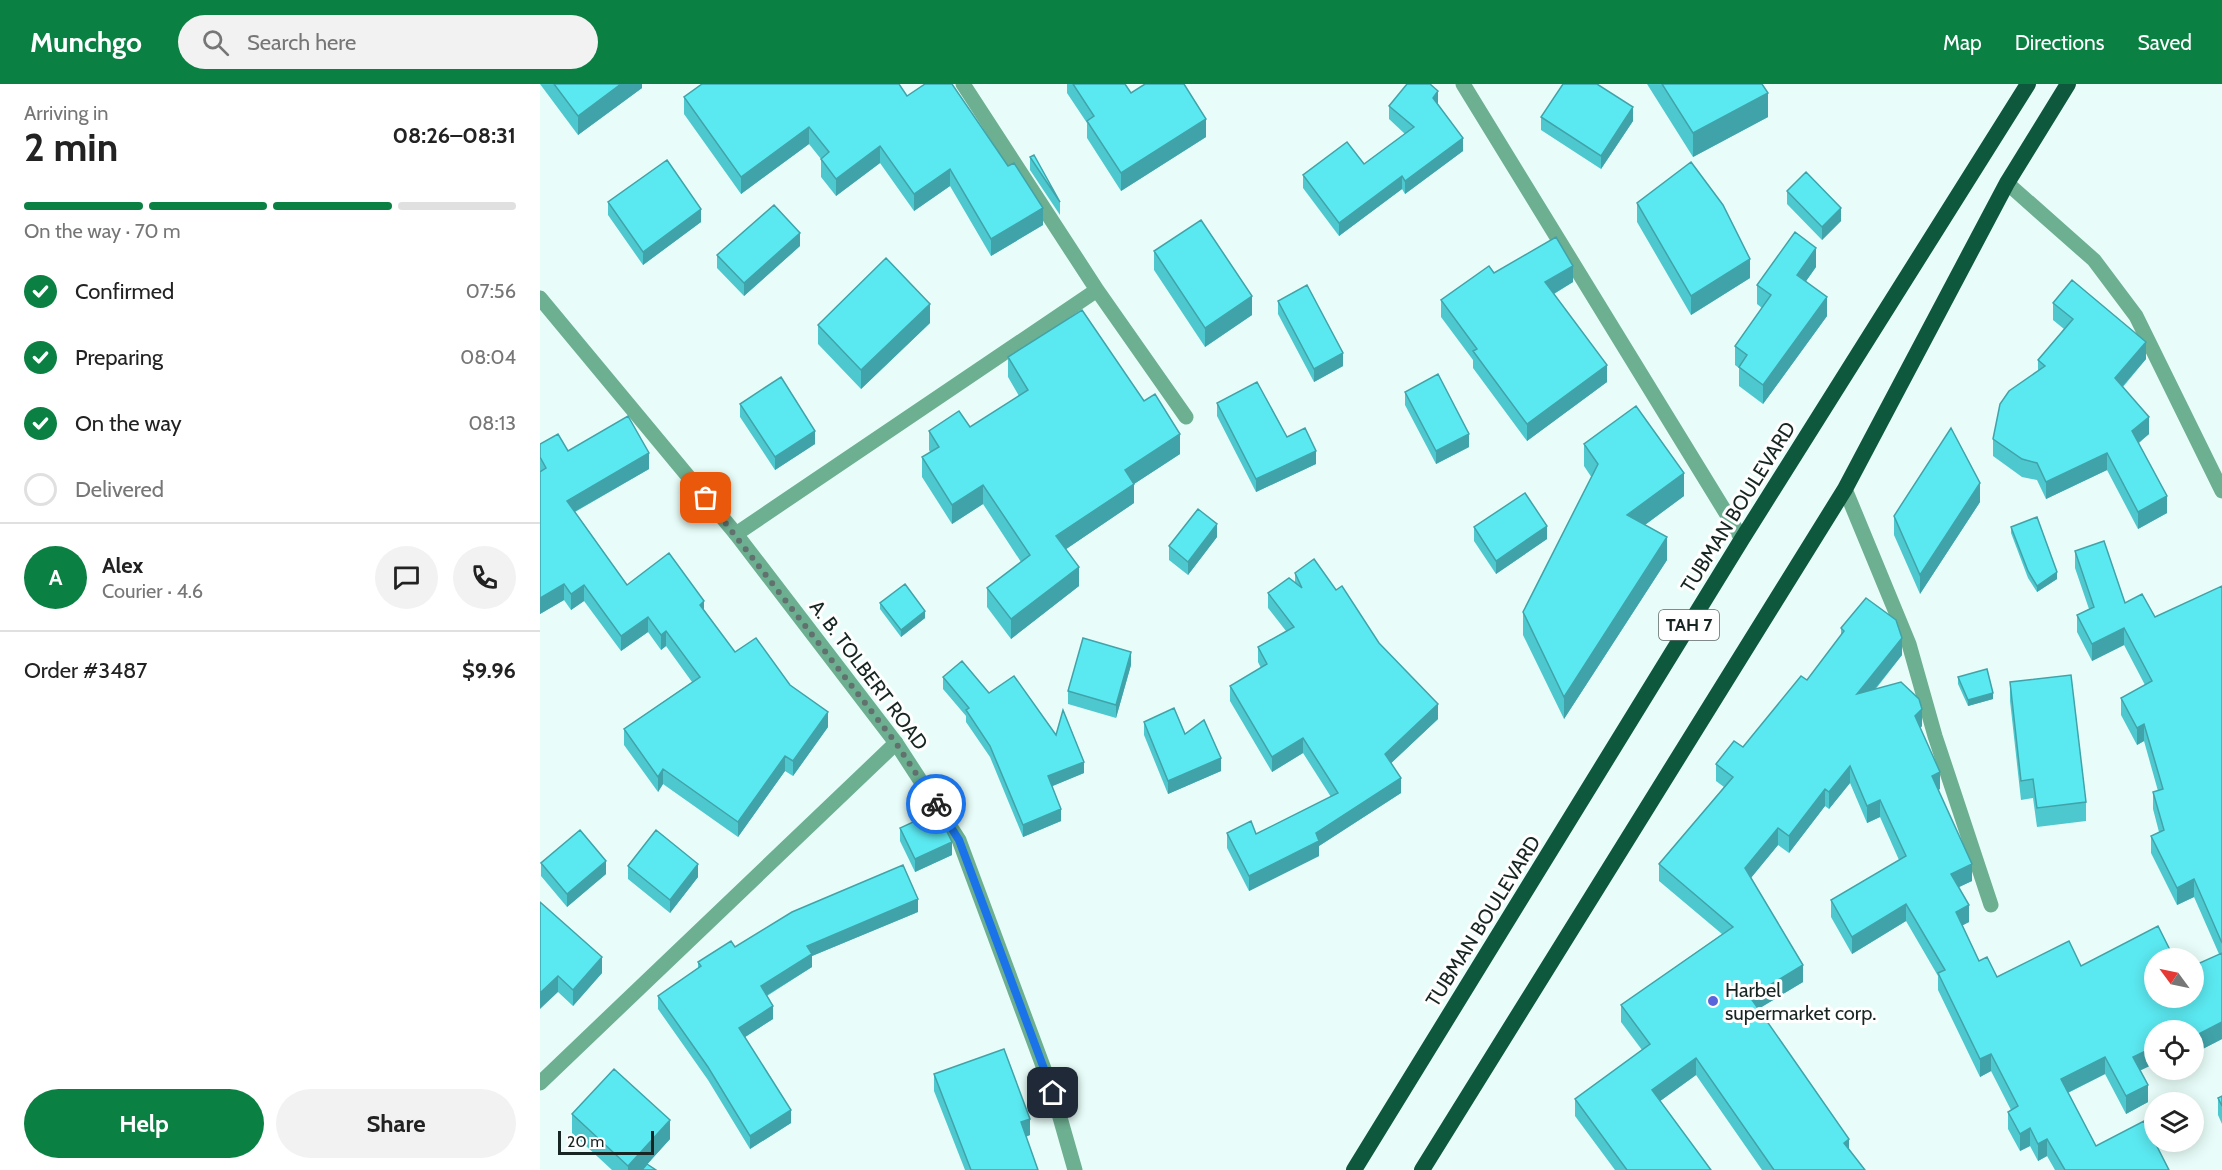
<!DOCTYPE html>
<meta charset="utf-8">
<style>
body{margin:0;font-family:Cabin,sans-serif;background:#f2f2f2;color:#222;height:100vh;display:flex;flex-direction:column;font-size:22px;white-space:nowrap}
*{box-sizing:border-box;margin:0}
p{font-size:20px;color:#767676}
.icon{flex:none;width:33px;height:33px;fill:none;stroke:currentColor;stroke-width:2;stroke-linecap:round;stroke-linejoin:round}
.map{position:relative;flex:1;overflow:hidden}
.side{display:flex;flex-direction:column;background:#fff;width:540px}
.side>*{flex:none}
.needle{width:39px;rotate:303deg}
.buttons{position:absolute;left:1604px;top:864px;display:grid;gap:12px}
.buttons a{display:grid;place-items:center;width:60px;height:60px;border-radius:50%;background:#fff;box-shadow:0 3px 15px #0003;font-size:30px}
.scale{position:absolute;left:18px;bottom:15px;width:96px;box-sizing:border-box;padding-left:6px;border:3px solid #182623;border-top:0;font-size:16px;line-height:21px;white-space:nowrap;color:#182623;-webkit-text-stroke:4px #fff;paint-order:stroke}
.pin{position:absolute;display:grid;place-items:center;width:51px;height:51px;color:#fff;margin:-26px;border-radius:12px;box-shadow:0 3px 9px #0006}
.courier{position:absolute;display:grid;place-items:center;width:60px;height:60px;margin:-30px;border:4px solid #1a73e8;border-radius:50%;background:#fff;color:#222;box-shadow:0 2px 8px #0007}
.overview em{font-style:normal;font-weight:700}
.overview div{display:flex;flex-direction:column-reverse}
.overview{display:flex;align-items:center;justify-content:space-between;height:102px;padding:0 24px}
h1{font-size:39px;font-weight:700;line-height:45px}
.bar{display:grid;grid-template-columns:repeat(4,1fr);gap:9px 6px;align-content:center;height:72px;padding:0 24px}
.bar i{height:8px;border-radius:4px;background:#e0e0e0}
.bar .selected{background:#0b8043}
.bar p{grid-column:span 4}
.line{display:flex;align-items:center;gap:15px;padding:0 24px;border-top:2px solid #e0e0e0}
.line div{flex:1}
.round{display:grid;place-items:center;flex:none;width:63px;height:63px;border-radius:32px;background:#f2f2f2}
ol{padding:0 24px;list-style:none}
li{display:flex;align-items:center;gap:18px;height:66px}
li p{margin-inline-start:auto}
li .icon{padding:6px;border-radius:50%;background:#0b8043;color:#fff;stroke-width:4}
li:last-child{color:#767676}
li i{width:33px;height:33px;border:3px solid #e0e0e0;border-radius:50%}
.cta{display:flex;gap:12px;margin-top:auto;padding:12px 24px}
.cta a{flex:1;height:69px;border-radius:36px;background:#0b8043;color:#fff;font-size:24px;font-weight:700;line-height:69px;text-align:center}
.cta a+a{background:#f2f2f2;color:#222}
header{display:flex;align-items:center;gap:36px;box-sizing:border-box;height:84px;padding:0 30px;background:#0b8043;color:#fff}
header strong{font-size:28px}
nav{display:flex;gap:33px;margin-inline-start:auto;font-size:21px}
.search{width:420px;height:54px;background:#f2f2f2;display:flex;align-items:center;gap:15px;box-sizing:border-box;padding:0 21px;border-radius:33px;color:#767676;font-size:22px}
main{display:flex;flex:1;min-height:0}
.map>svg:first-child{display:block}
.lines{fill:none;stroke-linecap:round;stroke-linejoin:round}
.minor{stroke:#6daf91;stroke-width:15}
.tertiary{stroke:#6daf91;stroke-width:15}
.trunk{stroke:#0e583e;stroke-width:16}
.wall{fill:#4ec8cf}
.shaded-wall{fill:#40a3a9}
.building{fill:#5be9f1;stroke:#40a3a9;stroke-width:1.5}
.done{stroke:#61716e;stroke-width:6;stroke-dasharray:0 10.8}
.route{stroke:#1a73e8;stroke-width:8}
.poi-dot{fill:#5964db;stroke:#fff;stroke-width:2}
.labels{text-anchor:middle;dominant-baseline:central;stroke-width:6;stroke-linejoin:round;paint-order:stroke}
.shield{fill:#fff;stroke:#5d6765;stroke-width:1.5}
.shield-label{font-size:18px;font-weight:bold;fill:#182623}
.street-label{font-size:20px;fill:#182623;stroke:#fff}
.poi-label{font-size:20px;fill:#182623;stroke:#fff;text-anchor:start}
</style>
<header>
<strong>Munchgo</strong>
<div class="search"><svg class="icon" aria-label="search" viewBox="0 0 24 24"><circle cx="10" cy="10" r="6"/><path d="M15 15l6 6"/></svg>Search here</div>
<nav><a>Map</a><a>Directions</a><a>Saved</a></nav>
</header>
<main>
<section class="side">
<div class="overview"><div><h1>2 min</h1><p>Arriving in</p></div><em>08:26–08:31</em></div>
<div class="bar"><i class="selected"></i><i class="selected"></i><i class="selected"></i><i></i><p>On the way · 70 m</p></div>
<ol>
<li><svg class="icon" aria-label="check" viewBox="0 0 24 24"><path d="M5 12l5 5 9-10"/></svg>Confirmed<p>07:56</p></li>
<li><svg class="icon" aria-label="check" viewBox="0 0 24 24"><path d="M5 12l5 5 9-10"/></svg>Preparing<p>08:04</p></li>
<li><svg class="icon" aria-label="check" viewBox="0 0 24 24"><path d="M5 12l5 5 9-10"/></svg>On the way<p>08:13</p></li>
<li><i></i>Delivered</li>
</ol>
<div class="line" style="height:108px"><b class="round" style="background:#0b8043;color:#fff">A</b><div><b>Alex</b><p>Courier · 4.6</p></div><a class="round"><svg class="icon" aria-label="chat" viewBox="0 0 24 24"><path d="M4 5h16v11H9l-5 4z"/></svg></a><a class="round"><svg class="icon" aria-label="phone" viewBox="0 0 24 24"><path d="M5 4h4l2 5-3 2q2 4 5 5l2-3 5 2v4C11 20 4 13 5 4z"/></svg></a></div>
<div class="line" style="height:78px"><div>Order #3487</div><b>$9.96</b></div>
<div class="cta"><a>Help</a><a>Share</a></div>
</section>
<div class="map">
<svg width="1682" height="1086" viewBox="0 0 1682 1086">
<rect width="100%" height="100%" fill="#e8fdf9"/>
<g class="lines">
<path class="minor" d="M423,0L557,206L646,333
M923,0L1202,455
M1467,99L1554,176L1596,232L1682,407
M1305,405L1369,560L1395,652L1451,821
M196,450L557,206
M0,999L356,659"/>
<path class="tertiary" d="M0,214L196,450L356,659L419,756L513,1009L535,1086"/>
<path class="trunk" d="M814,1086L1202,455L1488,0
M882,1086L1305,405L1467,99L1528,0"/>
</g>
<path class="wall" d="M0,0H102V4L38,51Z
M527,0H585L591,9L666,53L581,107L547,54V39L527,9Z
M1107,0H1222L1228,33L1153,73Z
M367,12L503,141L451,172L410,102L374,127L340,79L296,112L281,93V75L269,60L201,110L144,30V13Z
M898,20L923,67L865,110L862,105L799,152L763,104V91L824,80L865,50L849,35V22Z
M1001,33L1093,37L1061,85L1001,46Z
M490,73L520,118V131L490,86Z
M1247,107L1301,137L1282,156L1247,120Z
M68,118L161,138L103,181L68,131Z
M1097,119L1210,194L1151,231L1097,138Z
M260,162L204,212L177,184V171Z
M614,167L712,231L665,263L614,186Z
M1276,183L1266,197L1287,232L1223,320L1199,302V284L1195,281V262L1222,224L1217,220V201Z
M954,189L1033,198L1014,210L1067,298L987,357L933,284V276L901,233V216Z
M738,217L803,282L774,298L738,230Z
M1513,219L1606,275L1583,303L1609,350L1599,359L1627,429L1598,445L1567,386L1506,415L1497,396L1482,393L1453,372V355L1498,287V276L1524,245L1513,236Z
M390,239L321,305L278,260V241Z
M468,273L640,370L594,400V419L526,465L539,502L471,555L447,523V504L481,478L443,420L412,440L382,393V373L390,368L389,366V347L430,343L479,312L468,293Z
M865,308L929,363L896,380L865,321Z
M677,319L747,353L776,380L716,408L677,332Z
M200,320L275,360L235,386L200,333Z
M0,360L109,385L35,428L87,501L164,527L195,568L250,601L288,643L253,692L245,687L198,753L123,700L118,708L84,661V645L152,598L126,562L121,566L108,548L81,567L44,517L31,526L24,516L0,530Z
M1044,360L1144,412L1105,441L1127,476L1024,635L983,551V528L1052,394L1044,382Z
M1440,418L1380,510L1354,451V432Z
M934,443L1007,455L956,490L934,457Z
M1471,443L1517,495L1497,508L1488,494L1471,449Z
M677,453L648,491L629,476V462Z
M1535,467L1585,519L1615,533L1682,502V955L1653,970V946H1614L1600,986L1608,1018L1586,1030L1565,990L1528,1009L1556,1062L1629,1086H1515L1507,1072L1498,1077L1490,1062L1480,1067L1468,1045V1028L1471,1026L1451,987L1440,993L1398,906V892L1366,837L1312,870L1291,833V816L1359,776L1340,733L1327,739L1310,699L1289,725L1285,722L1249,769L1238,761L1211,794L1263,898L1218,925L1309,1065L1325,1086H1222L1156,991L1120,1017L1171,1086H1075L1035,1032V1015L1102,966L1081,938V921L1182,850L1119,797V780L1184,703L1176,697V680L1203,663L1267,596L1301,552V544L1362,571L1335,606L1382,642L1380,644L1400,705L1398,706L1432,797L1418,803L1429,838L1422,841L1439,877L1457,893L1541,882L1614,914L1679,870L1654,813L1637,821L1611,769V752L1619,748L1613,725V708L1618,707L1604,657L1597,661L1581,631V614L1605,601L1584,561L1552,577L1537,548V531L1549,525L1535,484Z
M755,489L796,506L839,559L898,635L851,679L861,709L779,762V772L709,807L687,764V749L716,750L791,713L763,669L732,688L690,617V602L721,584L718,578V563L746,547L728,524V509L755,499Z
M340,519L385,534L361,553L340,525Z
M591,581L576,634L528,620V607Z
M403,593L449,609L516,651L544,689L512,702L521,737L483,753L450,673L426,638V632L403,605Z
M1418,593L1453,615L1428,622L1418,600Z
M1470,598L1546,718V737L1497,743L1493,714L1481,716L1470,617Z
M604,638L645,650L681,687L628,710L604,651Z
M360,744L412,771L375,788L360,757Z
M1,779L66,790L27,823L1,792Z
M88,782L158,793L130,829L88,795Z
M0,818L62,889L33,922L18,908Z
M378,828L272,872V883L227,912L233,935L205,953L251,1039L210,1065L168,996L118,925V912L158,884V878L195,863Z
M394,990L490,1051L486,1053L498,1086H425L394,1007Z
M1682,1012V1040L1678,1031V1014Z
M32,1030L130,1055L102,1086H72L32,1049Z"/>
<path class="shaded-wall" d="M81,0H102V4L38,51V32Z
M898,7V20L893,27V14Z
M1228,9V33L1153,73V49Z
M1093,23V37L1061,85V72Z
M666,35V53L581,107V89Z
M269,43V60L201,110V93Z
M923,54V67L865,110V97Z
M340,62V79L296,112V95Z
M410,85V102L374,127V110Z
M862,92V105L799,152V139Z
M503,124V141L451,172V155Z
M1301,124V137L1282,156V143Z
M161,125V138L103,181V168Z
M260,149V162L204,212V199Z
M1276,164V183L1257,210V191Z
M1210,175V194L1151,231V212Z
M1033,182V198L1005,215V198Z
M712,212V231L665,263V244Z
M1287,213V232L1223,320V301Z
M390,220V239L321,305V286Z
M1606,258V275L1575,311V294Z
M803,269V282L774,298V285Z
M1067,281V298L987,357V340Z
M1609,333V350L1592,364V347Z
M275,347V360L235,386V373Z
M640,350V370L594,400V419L516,472V452L585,386Z
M929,350V363L896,380V367Z
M776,367V380L716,408V395Z
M109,369V385L27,432V417Z
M1567,369V386L1506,415V398Z
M1144,389V412L1087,454V431Z
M1440,399V418L1380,510V491Z
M443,401V420L412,440V421Z
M1627,412V429L1598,445V428Z
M677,440V453L648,491V478Z
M1007,442V455L956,490V477Z
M1127,453V476L1024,635V613Z
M539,483V502L471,555V535Z
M1517,488V495L1497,508V502Z
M24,500V516L0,530V514Z
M44,501V517L31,526V510Z
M164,517V533L160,521Z
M385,527V534L361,553V546Z
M108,533V548L81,567V552Z
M1584,544V561L1552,577V560Z
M126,547V562L121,566V551Z
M1362,554V571L1317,627V610Z
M591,568V581L576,634V621Z
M1453,609V615L1428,622V616Z
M898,620V635L845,685V670Z
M1382,625V642L1375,650V632Z
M288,628V643L253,692V677Z
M1604,640V657L1597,661V644Z
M763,654V669L732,688V673Z
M245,672V687L198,753V738Z
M681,674V687L628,710V697Z
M544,678V689L508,704V692Z
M1310,682V699L1289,725V708Z
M123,685V700L118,708V693Z
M1400,688V705L1392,709V692Z
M861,694V709L779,762V772L709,807V792Z
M1285,705V722L1249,769V752Z
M1340,716V733L1327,739V722Z
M521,725V737L483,753V741Z
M1238,744V761L1205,801V784Z
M412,758V771L375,788V775Z
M66,777V790L27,823V810Z
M158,780V793L130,829V816Z
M1432,780V797L1411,807V790Z
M1654,795V813L1637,821V804Z
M378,815V828L272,872V883L221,915V902L267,862Z
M1366,820V837L1312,870V853Z
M1429,821V838L1416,845V828Z
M62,873V889L33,922V906Z
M1263,881V898L1210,930V913Z
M18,892V908L0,925V909Z
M233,922V935L199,957V944Z
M1682,938V955L1653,970V953Z
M1614,963V980L1593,990V973Z
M1451,970V987L1440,993V975Z
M1565,973V990L1521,1012V995Z
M1156,974V991L1112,1023V1006Z
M1608,1001V1018L1586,1030V1012Z
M251,1026V1039L210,1065V1052Z
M490,1035V1051L481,1054V1038Z
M130,1036V1055L102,1086H88V1082Z
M1490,1044V1062L1480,1067V1050Z
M1309,1055V1072L1304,1059Z
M1507,1055V1072L1498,1077V1060Z"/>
<path class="building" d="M14,0H81L38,32Z
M162,0H359L367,12L385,0H412L468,82L474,79L503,124L451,155L410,85L374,110L340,62L296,95L281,75L289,68L269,43L201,93L144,13Z
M533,0H585L591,9L605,0H644L666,35L581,89L547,37L554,32Z
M867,0H890L898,7L893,14L923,54L865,97L862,92L799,139L763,91L807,58L824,80L874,43L849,22Z
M1023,0H1057L1093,23L1061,72L1001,33Z
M1122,0H1222L1228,9L1153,49Z
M494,71L520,118L490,73Z
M127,76L161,125L103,168L68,118Z
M1151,78L1183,121L1210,175L1151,212L1097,119Z
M1266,88L1301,124L1282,143L1247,107Z
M234,121L260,149L204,199L177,171Z
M661,136L712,212L665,244L614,167Z
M1255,148L1276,164L1257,191L1287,213L1223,301L1199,283L1207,271L1195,262L1231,211L1217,201Z
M1016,153L1033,182L1005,198L1067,281L987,340L933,267L937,265L901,216L949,182L954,189Z
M346,174L390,220L321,286L278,241Z
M1532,196L1606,258L1575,294L1609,333L1592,347L1627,412L1598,428L1567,369L1506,398L1497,379L1482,375L1453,355L1460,320L1469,307L1505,282L1498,276L1533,235L1513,219Z
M767,201L803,269L774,285L738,217Z
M542,226L604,317L615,310L640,350L585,386L594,400L516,452L539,483L471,535L447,504L490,471L443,401L412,421L382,373L399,363L389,347L419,327L430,343L488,306L468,273Z
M898,290L929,350L896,367L865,308Z
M241,293L275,347L235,373L200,320Z
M717,298L747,353L765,344L776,367L716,395L677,319Z
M1096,322L1144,389L1087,431L1127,453L1024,613L983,528L1058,380L1044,360Z
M88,332L109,369L27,417L87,501L129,469L164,517L160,521L195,568L216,554L250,601L288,628L253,677L245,672L198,738L123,685L118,693L84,645L160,593L126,547L121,551L108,533L81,552L44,501L31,510L24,500L0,514V388L6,384L0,373V360L18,350L28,367Z
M1411,344L1440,399L1380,491L1354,432Z
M985,409L1007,442L956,477L934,443Z
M658,425L677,440L648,478L629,462Z
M1497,433L1517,488L1497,502L1488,487L1471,443Z
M1564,457L1585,519L1602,510L1615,533L1682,502V859L1654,795L1637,804L1611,752L1624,746L1613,708L1623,705L1604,640L1597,644L1581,614L1612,597L1584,544L1552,560L1537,531L1554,523L1535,467Z
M774,475L796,506L802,502L839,559L898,620L845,670L861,694L776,749L779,757L709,792L687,749L711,737L716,750L798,709L763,654L732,673L690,602L727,580L718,563L754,543L728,509L749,494L762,504L755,489Z
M365,500L385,527L361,546L340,519Z
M1326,514L1356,536L1362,554L1317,610L1361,598L1379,615L1382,625L1375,632L1400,688L1392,692L1432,780L1411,790L1429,821L1416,828L1439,877L1447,873L1457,893L1529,857L1541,882L1618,842L1634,874H1614V914H1653V882L1682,869V938L1653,953V946H1614V963L1593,973L1608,1001L1586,1012L1565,973L1521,995L1556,1062L1604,1037L1629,1086H1525L1507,1055L1498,1060L1490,1044L1480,1050L1468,1028L1478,1022L1451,970L1440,975L1398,889L1405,886L1366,820L1312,853L1291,816L1366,772L1340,716L1327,722L1310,682L1289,708L1285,705L1249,752L1238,744L1205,784L1263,881L1210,913L1309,1055L1304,1059L1325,1086H1234L1156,974L1112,1006L1171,1086H1087L1035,1015L1110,960L1081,921L1193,843L1119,780L1193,693L1176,680L1194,657L1203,663L1261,592L1267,596L1304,547L1301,544Z
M543,554L591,568L576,621L528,607Z
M422,577L449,609L474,592L516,651L523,626L544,678L508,692L521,725L483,741L450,662L426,626L429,624L403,593Z
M1447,585L1453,609L1428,616L1418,593Z
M1531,591L1546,718L1497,724L1493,695L1481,697L1470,598Z
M634,624L645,650L664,636L681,674L628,697L604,638Z
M397,727L412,758L375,775L360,744Z
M40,746L66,777L27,810L1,779Z
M116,746L158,780L130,816L88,782Z
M363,781L378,815L267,862L272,870L221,902L233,922L199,944L251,1026L210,1052L168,983L118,912L161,882L158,878L191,857L195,863L252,828Z
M0,818L62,873L33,906L18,892L0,909Z
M464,965L490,1035L481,1038L498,1086H431L394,990Z
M74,985L130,1036L88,1082L32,1030Z
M1682,1012V1022L1678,1014Z
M107,1080L116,1086H102Z"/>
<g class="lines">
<path class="done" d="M166,414L356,659L396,720"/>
<path class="route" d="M396,720L419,756L513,1009"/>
</g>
<circle class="poi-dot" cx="1173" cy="917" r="6"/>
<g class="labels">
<rect class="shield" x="1119" y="526" width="60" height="30" rx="4.5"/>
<g class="shield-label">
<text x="1149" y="541">TAH 7</text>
</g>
<g class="street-label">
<text transform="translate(1198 423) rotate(-58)">TUBMAN BOULEVARD</text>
<text transform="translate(329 591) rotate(53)">A. B. TOLBERT ROAD</text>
<text transform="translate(943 837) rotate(-58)">TUBMAN BOULEVARD</text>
</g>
<g class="poi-label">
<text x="1185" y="906">Harbel<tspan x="1185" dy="23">supermarket corp.</tspan></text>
</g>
</g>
</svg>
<div class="buttons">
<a><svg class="needle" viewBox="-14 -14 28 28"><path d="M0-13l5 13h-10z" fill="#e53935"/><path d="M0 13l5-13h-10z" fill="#767676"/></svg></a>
<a><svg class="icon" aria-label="locate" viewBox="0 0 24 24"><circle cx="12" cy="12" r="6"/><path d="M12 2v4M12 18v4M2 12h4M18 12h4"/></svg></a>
<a><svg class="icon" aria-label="layers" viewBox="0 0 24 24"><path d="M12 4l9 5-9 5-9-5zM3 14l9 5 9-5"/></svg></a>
</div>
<div class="scale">20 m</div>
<div class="pin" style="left:166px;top:414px;background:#ea580c"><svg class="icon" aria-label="bag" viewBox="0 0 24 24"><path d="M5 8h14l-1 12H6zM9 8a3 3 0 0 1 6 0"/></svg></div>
<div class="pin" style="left:513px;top:1009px;background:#1f2937"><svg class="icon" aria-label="home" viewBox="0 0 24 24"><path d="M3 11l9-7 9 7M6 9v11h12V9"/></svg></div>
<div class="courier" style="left:396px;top:720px"><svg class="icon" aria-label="bike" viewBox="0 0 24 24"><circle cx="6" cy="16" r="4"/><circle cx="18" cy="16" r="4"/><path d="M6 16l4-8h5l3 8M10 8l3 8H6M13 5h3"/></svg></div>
</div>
</main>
